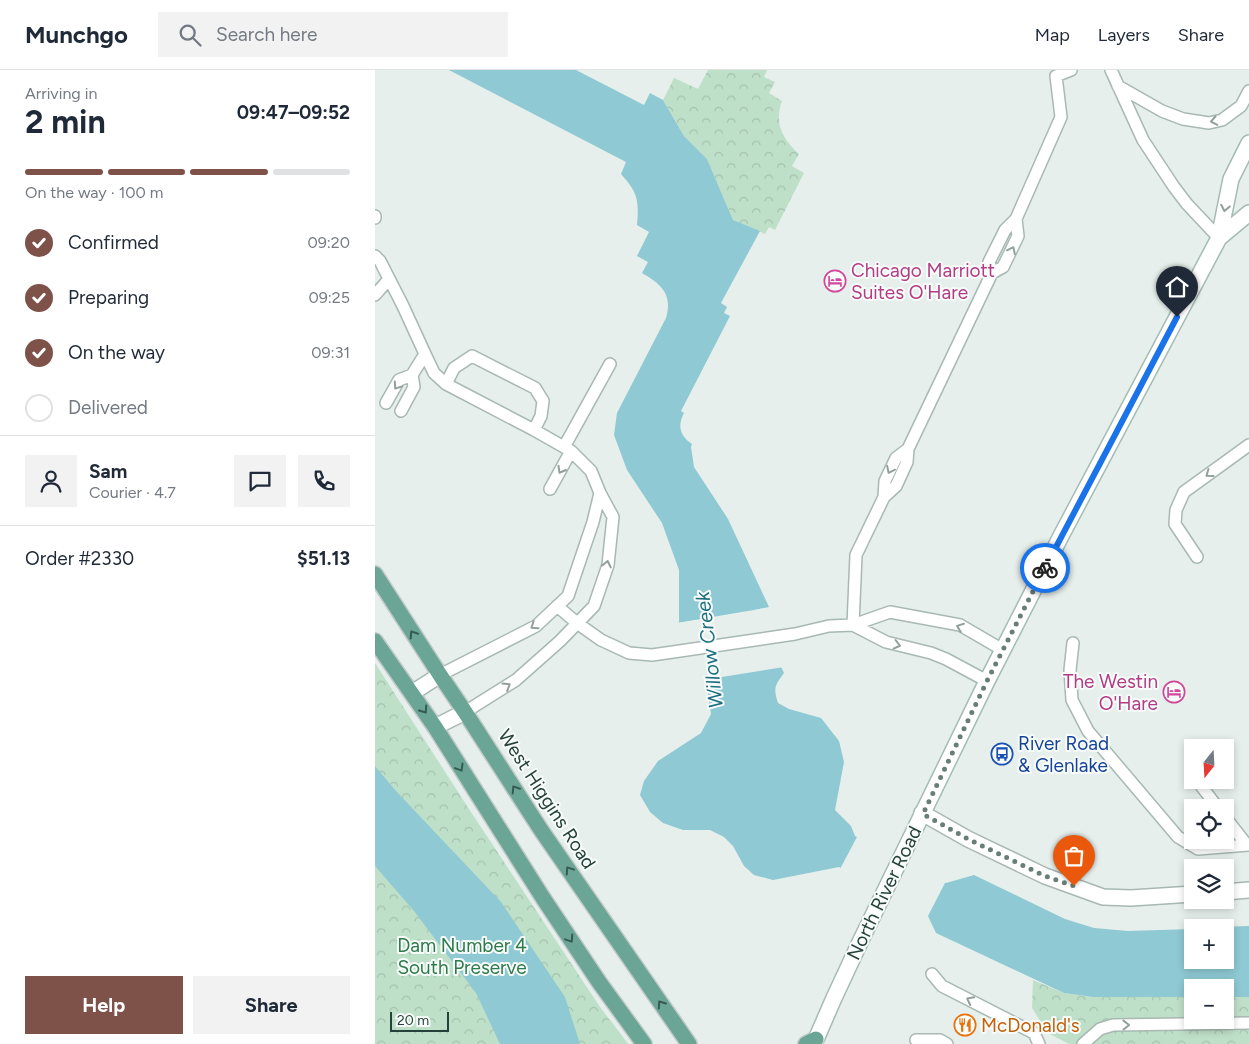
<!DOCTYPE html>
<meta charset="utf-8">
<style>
body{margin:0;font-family:Figtree,sans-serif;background:#f2f2f3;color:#1f2937;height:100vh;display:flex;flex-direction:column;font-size:19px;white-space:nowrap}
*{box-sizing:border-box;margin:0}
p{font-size:16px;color:#747a83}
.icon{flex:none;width:28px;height:28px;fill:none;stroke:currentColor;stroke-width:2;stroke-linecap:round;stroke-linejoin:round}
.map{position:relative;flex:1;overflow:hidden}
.sheet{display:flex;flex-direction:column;background:#fff;width:375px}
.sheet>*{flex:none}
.needle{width:32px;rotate:198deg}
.buttons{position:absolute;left:809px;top:669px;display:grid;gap:10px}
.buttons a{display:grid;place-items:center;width:50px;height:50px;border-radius:0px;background:#fff;box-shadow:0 2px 8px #0003;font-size:25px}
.scale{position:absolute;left:15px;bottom:12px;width:59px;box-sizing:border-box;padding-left:5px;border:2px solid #24423a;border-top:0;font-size:14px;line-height:18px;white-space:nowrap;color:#24423a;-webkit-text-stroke:4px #f7fbf9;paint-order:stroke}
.pin{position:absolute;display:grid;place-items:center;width:42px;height:42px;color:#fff;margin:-51px -21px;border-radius:50% 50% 50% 0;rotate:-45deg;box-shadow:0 0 5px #0007}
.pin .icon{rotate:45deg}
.courier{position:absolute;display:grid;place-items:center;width:50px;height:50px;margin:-25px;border:4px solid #1a73e8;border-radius:50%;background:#fff;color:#222;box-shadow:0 1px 6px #0007}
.headline em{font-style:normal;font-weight:700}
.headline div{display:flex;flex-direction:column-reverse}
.headline{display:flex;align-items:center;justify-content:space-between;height:85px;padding:0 25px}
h1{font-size:32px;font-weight:700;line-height:38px}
.bar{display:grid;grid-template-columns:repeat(4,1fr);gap:8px 5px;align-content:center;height:60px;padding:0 25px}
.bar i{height:6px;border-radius:4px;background:#e0e1e3}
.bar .active{background:#7f5249}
.bar p{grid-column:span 4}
.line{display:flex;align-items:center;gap:12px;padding:0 25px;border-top:1px solid #e0e1e3}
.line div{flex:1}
.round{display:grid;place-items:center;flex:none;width:52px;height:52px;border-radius:0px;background:#f2f2f3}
ol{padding:0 25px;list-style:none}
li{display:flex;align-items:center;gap:15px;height:55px}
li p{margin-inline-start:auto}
li .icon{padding:5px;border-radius:50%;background:#7f5249;color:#fff;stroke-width:4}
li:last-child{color:#747a83}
li i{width:28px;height:28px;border:2px solid #e0e1e3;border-radius:50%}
.action{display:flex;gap:10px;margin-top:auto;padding:10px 25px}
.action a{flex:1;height:58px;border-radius:0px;background:#7f5249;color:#fff;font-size:20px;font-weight:700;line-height:58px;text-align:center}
.action a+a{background:#f2f2f3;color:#1f2937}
header{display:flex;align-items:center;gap:30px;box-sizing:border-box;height:70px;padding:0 25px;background:#fff;border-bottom:1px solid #e0e1e3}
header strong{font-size:24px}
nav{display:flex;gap:28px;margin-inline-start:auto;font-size:18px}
.search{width:350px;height:45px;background:#f2f2f3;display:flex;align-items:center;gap:12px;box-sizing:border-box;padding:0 18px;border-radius:0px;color:#747a83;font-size:19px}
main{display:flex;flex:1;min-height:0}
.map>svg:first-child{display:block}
.park{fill:url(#park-crowns)}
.garden{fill:#bfe0c8}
.water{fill:#8ec9d4}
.pier{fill:#e6efeb}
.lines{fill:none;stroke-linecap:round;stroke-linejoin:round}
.service-casing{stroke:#a8b8b2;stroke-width:14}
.minor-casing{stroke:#a8b8b2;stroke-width:18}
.secondary-casing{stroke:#a4bbb3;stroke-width:18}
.primary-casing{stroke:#c2cac8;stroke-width:18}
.service{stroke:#fff;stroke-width:11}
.minor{stroke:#fff;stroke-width:15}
.secondary{stroke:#fff;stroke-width:15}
.primary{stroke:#6aa596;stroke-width:15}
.oneway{stroke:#92a09c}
.oneway2{stroke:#365b51}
.done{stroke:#687f78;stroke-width:5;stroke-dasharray:0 9}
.route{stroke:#1a73e8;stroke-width:6}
.labels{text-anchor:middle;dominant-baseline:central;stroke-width:4;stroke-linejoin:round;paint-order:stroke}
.hotel-label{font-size:19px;fill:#b23c85;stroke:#f7fbf9;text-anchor:start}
.transit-label{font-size:19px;fill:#164399;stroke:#f7fbf9;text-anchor:start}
.street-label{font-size:19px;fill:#24423a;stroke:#f7fbf9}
.park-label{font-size:19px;fill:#2d7a4b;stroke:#f7fbf9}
.food-label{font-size:19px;fill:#c56008;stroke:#f7fbf9;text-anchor:start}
.water-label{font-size:20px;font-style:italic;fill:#1c6f80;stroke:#f7fbf9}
</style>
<header>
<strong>Munchgo</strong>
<div class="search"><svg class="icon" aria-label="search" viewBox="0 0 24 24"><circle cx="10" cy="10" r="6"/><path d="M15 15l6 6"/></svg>Search here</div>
<nav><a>Map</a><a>Layers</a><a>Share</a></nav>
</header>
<main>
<section class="sheet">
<div class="headline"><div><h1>2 min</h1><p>Arriving in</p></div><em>09:47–09:52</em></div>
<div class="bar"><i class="active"></i><i class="active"></i><i class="active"></i><i></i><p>On the way · 100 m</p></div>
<ol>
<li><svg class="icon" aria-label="check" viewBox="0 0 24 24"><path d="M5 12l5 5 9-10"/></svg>Confirmed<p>09:20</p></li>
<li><svg class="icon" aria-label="check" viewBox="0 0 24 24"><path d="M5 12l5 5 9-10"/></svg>Preparing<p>09:25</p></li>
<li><svg class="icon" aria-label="check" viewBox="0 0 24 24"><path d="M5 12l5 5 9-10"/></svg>On the way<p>09:31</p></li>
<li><i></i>Delivered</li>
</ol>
<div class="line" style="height:90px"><a class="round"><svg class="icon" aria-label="person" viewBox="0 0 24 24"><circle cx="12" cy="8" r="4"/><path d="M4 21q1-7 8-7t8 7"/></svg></a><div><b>Sam</b><p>Courier · 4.7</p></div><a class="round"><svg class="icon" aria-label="chat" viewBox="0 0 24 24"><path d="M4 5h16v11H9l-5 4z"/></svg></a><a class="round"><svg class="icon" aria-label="phone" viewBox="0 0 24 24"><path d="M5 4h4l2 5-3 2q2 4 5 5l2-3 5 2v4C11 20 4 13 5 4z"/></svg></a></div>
<div class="line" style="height:65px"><div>Order #2330</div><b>$51.13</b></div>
<div class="action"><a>Help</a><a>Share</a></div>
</section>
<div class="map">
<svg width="874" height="974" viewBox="0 0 874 974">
<defs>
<pattern id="park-crowns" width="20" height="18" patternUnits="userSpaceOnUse" patternTransform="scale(1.25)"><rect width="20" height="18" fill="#bfe0c8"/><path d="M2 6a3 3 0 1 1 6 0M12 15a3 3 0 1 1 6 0" fill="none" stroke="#a4c1ad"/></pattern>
</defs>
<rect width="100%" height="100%" fill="#e6efeb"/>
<path class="park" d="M333,0H392L389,7L400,12L394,23L407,31C399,53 407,68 424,84L417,96L429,103L400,160L394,157L390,164L358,150L332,89L309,66L288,30L299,8L323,19Z
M0,593L94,739L225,937L253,974H0Z
M658,910L689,923L718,927H817L818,950H850V927H874V974H694L673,963L657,938Z"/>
<path class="garden" d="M235,950L253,974C239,974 229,974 226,957L228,953Z"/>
<path class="water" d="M74,0H201L269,35L275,23L288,30L309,66L332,89L358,150L385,161L346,233L352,237L349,243L355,246L306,341L309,343C302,356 305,366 317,374L316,377L319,397L353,449L394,537L380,540L409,603C400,615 398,618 403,633L414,639L446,648L464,671L469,692L460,740L476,756L480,766L571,813L599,805L690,849L719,858L753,861L817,859L818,890H850V858L844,857L874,856V927H850V918H818L817,927H718L689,923L561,863L553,846V844L464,797L398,810L379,805L369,796L358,776L349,767L335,760H308L288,753L275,742L265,725L269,711L283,691L326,663L336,644L322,550L304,553V500L287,453L252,400L239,365L242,343L291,248C298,224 286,214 267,203L273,192L262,186L274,162L262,155C264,130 263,123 246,104L251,92Z
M0,696L21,721L126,832L190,927L205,974H125L101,923L39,841L0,796Z"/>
<path class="pier" d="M397,537L395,540L384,542L409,597L328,610L320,553L304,556L302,553Z
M483,765L571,811L553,846L465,799Z"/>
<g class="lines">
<g class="service-casing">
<path id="service" d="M736,0L768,70L799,117L812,134L844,168
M743,16L787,41L808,49L834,53L847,50L866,36L874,21
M0,146V148
M0,186L5,191L28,236L50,284L59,303L71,314L159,360L196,381L216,401L225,423L238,447L233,495L219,536L185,571L141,610L90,642
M617,203L614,192L630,160L641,149L686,47L681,6L696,0
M0,225L14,209
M71,314L79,298L97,286L160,318L168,331L166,346L159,360
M11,333L24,310L37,305
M26,341L39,317L37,305L50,284
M189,377L235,294
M175,419L196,381
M509,427L510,411L521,388L533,379
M822,487L800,454L801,440L809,422L874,375
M182,536L202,553L226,570L254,583L277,585L298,582L420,564L454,556L478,555L515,542L585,555L628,580
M478,555L481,485L509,427L521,416L532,392L533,379L617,203L628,197L643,166L641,149
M478,555L511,572L556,583L571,589L612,611
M698,573L695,600L697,630L713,661L803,767L823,779L874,775
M65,605L161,556L193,526L218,452L225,423
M827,717L843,738
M850,747L872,775
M557,904L567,916L659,963L664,974
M541,970H565L572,974
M708,974L725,959L738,955L874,953"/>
</g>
<g class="minor-casing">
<path id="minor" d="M37,623L65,605
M60,657L90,642
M547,743L593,769L670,806L728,827L756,828L818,824
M850,822L874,820"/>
</g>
<g class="secondary-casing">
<path id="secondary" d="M844,168L874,143
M439,974L459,928L486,870L612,611L687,464L844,168L856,109L874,73"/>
</g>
<g class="primary-casing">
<path id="primary" d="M0,504L65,605L90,642L166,760L314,974
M0,571L60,657L168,828L224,912L269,974
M431,974L441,969"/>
</g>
<use href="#service" class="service"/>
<use href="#minor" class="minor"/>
<use href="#secondary" class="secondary"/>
<use href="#primary" class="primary"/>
</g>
<defs><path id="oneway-chevron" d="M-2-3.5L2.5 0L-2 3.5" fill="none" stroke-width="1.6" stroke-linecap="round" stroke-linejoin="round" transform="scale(1.25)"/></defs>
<g class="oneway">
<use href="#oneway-chevron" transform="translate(839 51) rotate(169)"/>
<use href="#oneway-chevron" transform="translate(850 138) rotate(101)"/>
<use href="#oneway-chevron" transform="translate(637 180) rotate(-64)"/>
<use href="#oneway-chevron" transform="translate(22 316) rotate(124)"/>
<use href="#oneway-chevron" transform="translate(186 400) rotate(120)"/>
<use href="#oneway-chevron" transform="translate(515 400) rotate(116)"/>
<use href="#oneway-chevron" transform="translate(834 404) rotate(144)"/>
<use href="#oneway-chevron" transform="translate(232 494) rotate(-78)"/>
<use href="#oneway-chevron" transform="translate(159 556) rotate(146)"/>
<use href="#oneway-chevron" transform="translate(585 557) rotate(-159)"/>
<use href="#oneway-chevron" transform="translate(522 575) rotate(14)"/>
<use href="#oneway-chevron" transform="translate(132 616) rotate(-32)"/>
<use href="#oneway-chevron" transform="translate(595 930) rotate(-153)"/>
<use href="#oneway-chevron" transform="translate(751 955) rotate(-1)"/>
</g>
<g class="oneway2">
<use href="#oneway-chevron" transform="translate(38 564) rotate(-123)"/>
<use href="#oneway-chevron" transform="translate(49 640) rotate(55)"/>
<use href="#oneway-chevron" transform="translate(85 698) rotate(59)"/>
<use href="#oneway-chevron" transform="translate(140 719) rotate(-123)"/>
<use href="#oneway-chevron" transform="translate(194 800) rotate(-124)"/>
<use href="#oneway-chevron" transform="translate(195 869) rotate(56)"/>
<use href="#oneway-chevron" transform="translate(286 934) rotate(-125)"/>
</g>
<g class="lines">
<path class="done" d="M670,498L612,611L548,744L593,769L670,806L699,816"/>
<path class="route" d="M670,498L802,247"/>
</g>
<defs>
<g id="hotel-ring" transform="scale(1.125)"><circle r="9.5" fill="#f7fbf9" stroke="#d1479c" stroke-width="1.5"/><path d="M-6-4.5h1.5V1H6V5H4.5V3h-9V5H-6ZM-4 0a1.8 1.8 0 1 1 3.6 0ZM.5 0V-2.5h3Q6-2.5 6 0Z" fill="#d1479c"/></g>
<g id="bus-ring" transform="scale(1.125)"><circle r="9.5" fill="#f7fbf9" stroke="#1a4fb4" stroke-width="1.5"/><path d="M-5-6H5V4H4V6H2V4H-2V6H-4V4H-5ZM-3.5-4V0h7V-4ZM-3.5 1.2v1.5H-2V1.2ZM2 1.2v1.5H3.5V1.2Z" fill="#1a4fb4"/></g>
<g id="restaurant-ring" transform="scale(1.125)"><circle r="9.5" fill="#f7fbf9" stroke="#e8710a" stroke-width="1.5"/><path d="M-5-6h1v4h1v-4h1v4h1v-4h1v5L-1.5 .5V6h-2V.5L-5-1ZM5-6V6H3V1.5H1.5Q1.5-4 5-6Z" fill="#e8710a"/></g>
</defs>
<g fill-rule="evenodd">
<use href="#hotel-ring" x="460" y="211"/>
<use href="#hotel-ring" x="799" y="622"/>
<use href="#bus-ring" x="627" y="684"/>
<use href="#restaurant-ring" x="590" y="955"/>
</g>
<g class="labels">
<g class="hotel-label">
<text x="476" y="200">Chicago Marriott<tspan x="476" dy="22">Suites O'Hare</tspan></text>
<text x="783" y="611" text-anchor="end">The Westin<tspan x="783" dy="22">O'Hare</tspan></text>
</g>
<g class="transit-label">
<text x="643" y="673">River Road<tspan x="643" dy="22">&amp; Glenlake</tspan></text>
</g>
<g class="street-label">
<text transform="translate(172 729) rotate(57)">West Higgins Road</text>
<text transform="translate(509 823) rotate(-64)">North River Road</text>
</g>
<g class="park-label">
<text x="87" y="875">Dam Number 4<tspan x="87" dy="22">South Preserve</tspan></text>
</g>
<g class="food-label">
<text x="606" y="955">McDonald's</text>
</g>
<g class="water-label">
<text transform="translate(334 580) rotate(-97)">Willow Creek</text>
</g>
</g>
</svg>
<div class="buttons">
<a><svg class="needle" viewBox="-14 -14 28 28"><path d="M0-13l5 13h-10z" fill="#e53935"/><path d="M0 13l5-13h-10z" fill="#747a83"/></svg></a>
<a><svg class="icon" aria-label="locate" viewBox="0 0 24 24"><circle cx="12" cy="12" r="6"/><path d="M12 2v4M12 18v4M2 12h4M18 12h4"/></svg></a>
<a><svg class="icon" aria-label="layers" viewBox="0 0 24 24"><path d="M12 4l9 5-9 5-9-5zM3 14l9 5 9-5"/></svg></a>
<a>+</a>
<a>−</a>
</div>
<div class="scale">20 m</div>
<div class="pin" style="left:699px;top:816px;background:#ea580c"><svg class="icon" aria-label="bag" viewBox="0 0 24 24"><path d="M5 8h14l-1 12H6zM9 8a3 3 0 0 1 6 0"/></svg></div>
<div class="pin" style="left:802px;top:247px;background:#1f2937"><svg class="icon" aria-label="home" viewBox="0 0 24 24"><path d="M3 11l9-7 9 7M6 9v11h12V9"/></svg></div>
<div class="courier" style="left:670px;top:498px"><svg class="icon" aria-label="bike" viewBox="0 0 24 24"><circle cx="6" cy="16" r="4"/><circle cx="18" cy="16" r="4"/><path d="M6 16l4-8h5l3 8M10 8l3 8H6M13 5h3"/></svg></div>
</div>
</main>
